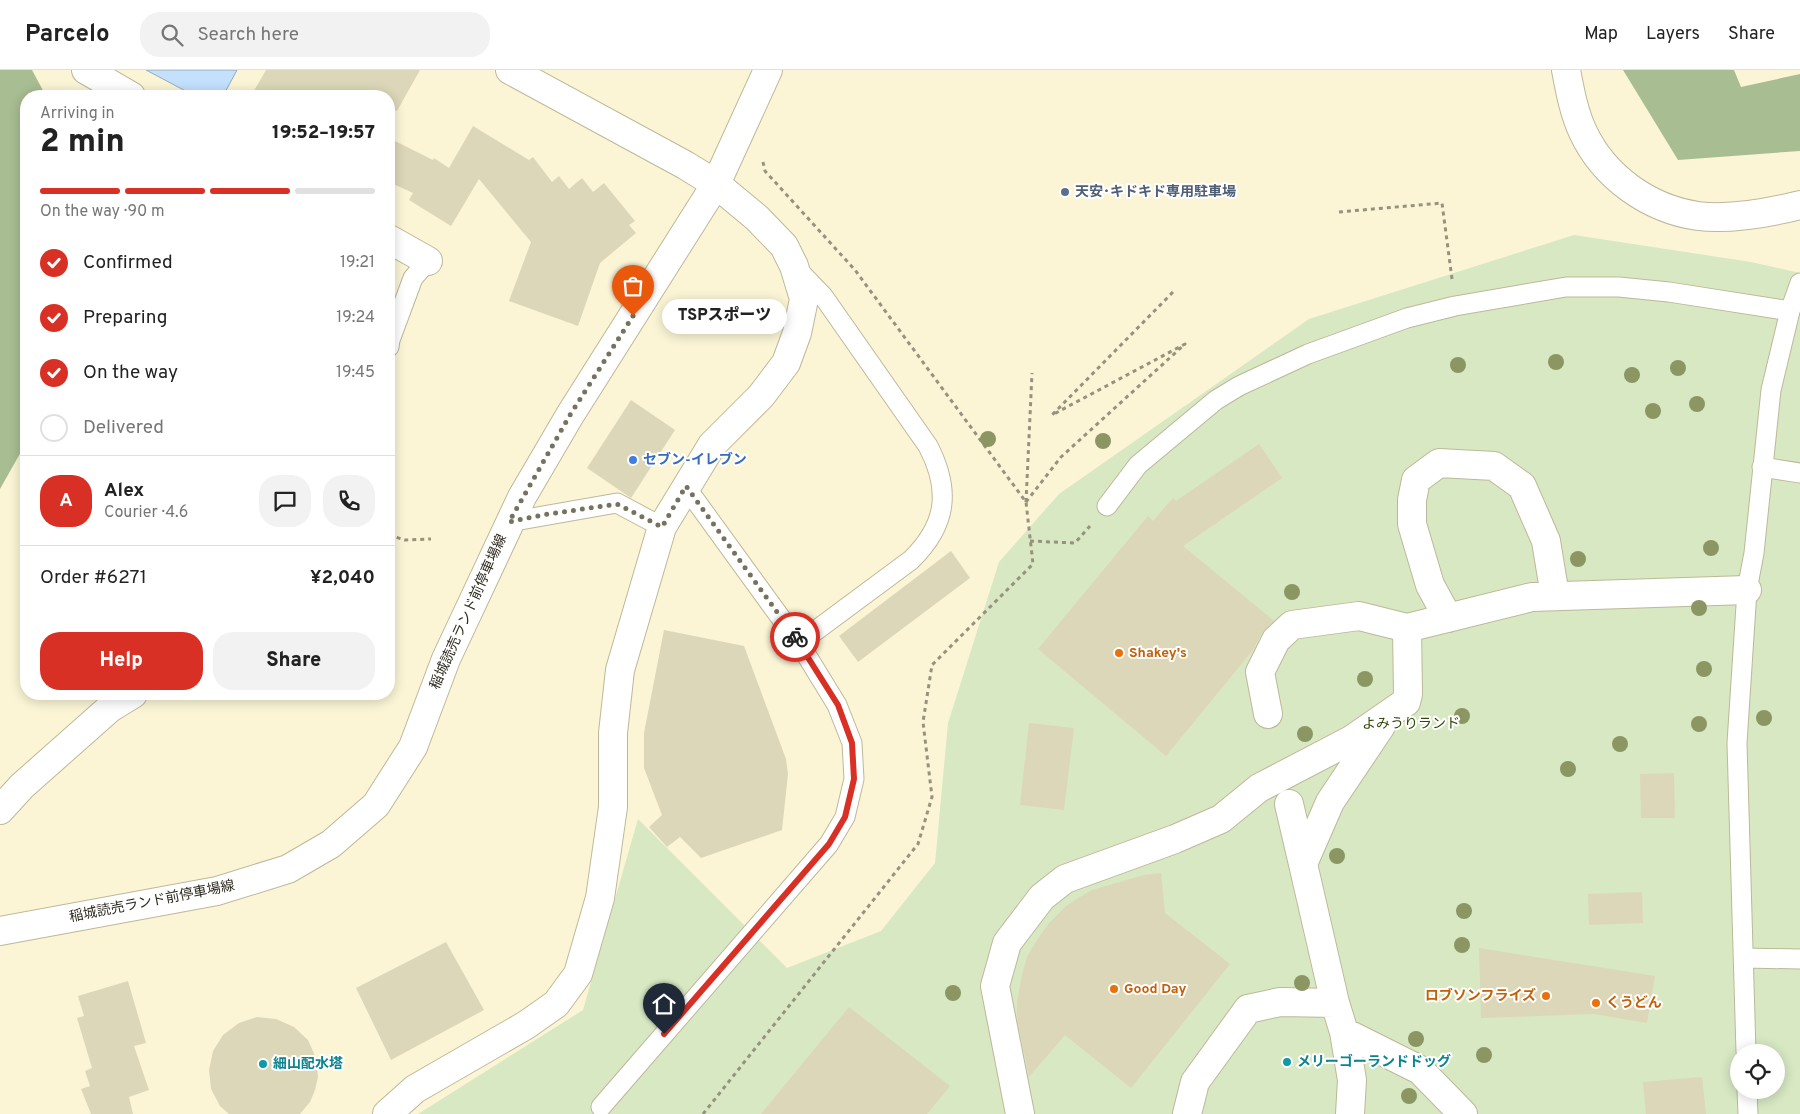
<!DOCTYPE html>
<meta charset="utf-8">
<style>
body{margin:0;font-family:Overpass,"Noto Sans JP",sans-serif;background:#f2f2f2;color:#222;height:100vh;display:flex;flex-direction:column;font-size:19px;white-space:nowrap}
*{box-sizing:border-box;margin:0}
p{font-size:16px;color:#767676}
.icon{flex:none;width:28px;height:28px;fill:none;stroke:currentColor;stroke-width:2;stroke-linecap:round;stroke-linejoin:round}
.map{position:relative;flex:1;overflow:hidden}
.details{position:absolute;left:20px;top:20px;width:375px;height:610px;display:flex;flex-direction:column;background:#fff;border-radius:20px;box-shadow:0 2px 12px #0003}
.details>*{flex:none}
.tools{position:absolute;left:1730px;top:974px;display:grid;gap:10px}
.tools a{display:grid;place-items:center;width:55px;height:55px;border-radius:50%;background:#fff;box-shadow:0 2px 12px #0003;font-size:25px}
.pin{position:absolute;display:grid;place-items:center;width:42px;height:42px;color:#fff;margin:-51px -21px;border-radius:50% 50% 50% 0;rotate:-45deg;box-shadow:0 0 5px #0007}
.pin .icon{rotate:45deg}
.courier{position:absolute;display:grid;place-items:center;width:50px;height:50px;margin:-25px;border:4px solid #d93025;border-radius:50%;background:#fff;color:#222;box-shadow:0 1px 6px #0007}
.bubble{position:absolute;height:35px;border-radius:18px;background:#fff;box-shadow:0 2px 12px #0003;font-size:16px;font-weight:800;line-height:35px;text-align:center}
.summary em{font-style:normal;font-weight:800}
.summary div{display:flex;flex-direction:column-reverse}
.summary{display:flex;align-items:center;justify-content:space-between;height:85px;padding:0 20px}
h1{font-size:32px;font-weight:800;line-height:38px}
.bar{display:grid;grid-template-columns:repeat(4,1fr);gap:8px 5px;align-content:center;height:60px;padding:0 20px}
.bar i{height:6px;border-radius:4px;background:#e0e0e0}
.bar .on{background:#d93025}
.bar p{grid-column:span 4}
.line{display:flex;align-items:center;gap:12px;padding:0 20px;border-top:1px solid #e0e0e0}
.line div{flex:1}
.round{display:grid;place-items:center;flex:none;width:52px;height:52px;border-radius:20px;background:#f2f2f2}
ol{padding:0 20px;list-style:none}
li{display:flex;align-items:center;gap:15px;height:55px}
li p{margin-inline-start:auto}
li .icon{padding:5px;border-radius:50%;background:#d93025;color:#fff;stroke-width:4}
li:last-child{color:#767676}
li i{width:28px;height:28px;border:2px solid #e0e0e0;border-radius:50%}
.button{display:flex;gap:10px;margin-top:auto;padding:10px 20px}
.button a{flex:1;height:58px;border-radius:20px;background:#d93025;color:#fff;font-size:20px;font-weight:800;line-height:58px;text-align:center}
.button a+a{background:#f2f2f2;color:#222}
header{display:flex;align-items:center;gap:30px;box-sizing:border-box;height:70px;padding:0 25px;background:#fff;border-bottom:1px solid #e0e0e0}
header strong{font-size:24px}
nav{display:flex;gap:28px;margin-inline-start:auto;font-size:18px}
.search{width:350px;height:45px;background:#f2f2f2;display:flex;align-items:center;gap:12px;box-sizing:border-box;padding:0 18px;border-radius:20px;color:#767676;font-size:19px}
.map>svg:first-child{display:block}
.green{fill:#d7e8c3;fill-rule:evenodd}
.forest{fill:#a8bd92}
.water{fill:#c3e0fd;stroke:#96aabb}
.building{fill:#dcd7b8}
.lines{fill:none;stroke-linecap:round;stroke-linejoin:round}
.service-casing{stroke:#bdb89a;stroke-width:21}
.pedestrian-casing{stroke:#bdb89a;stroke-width:30}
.minor-casing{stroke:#bdb89a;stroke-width:30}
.tertiary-casing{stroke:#bdb89a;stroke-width:30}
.secondary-casing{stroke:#bdb89a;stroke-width:30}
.path{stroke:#97927d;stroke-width:3;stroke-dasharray:4 4;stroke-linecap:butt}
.service{stroke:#fff;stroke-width:19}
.pedestrian{stroke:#fff;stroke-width:28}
.minor{stroke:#fff;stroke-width:28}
.tertiary{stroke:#fff;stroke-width:28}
.secondary{stroke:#fff;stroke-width:28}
.tree{fill:#8c9663}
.done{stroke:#767260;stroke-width:5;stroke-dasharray:0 9}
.route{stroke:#d93025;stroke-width:6}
.service-dot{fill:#5c6f8a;stroke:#fff;stroke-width:2}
.shop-dot{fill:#3f7fe0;stroke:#fff;stroke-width:2}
.food-dot{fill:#e8710a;stroke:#fff;stroke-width:2}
.culture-dot{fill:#0f9aa8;stroke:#fff;stroke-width:2}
.labels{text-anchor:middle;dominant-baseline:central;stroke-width:4;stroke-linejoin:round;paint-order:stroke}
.service-label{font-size:14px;font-weight:bold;fill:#4e5e75;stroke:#fff;text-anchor:start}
.shop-label{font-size:14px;font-weight:bold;fill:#366cbe;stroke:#fff;text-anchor:start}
.street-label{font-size:14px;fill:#2e2b20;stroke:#fff}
.food-label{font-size:14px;font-weight:bold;fill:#c56008;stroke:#fff;text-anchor:start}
.park-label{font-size:14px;fill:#314805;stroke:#fff}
.culture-label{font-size:14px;font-weight:bold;fill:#0d838f;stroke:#fff;text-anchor:start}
</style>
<header>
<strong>Parcelo</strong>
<div class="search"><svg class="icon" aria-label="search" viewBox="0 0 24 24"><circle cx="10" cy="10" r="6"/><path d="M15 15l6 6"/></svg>Search here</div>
<nav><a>Map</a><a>Layers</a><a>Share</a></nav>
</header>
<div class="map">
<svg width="1800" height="1044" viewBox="0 0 1800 1044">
<rect width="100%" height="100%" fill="#fbf5d6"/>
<path class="green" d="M1574,165L1751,192L1800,203V1044H418L583,940L638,749L787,898L881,861L935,793L948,653L999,492L1059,424L1309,249ZM1739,982H1776V1020H1739Z"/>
<path class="forest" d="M0,0H32L46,26H26V373L0,419Z
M1623,0H1734L1741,17L1800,4V81L1678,90Z"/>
<path class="water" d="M146,0H237L223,26H195Z"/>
<path class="building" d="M266,0H420L397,41L389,37V26H251Z
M473,56L529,90L533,87L552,112L559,106L569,119L582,108L593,122L604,113L635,151L629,155L636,163L600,193L578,256L509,231L531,172L479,109L451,156L409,130L413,123L389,112V68L433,90L434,88L449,98Z
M631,330L675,360L631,428L587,398Z
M1259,374L1282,408L1183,476L1274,551L1262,563L1253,580L1166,686L1038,579L1148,446L1153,451L1173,428L1176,431Z
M951,481L970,508L858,592L839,566Z
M664,560L744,576L786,689L788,704L782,760L701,788L680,767L667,777L649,757L662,745L644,698V663Z
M1029,653L1074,658L1064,740L1020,735Z
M1674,703L1675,748H1641L1640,704Z
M1161,803L1165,843L1230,894L1131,1018L1065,965L1029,1007L1017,948V932L1022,905L1027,887L1037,870L1049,853L1066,836L1080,827L1092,820L1144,805Z
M1642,822L1643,853L1589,855L1588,824Z
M446,872L484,940L391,990L356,918Z
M1479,878L1655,906L1647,953L1594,944L1481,948Z
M128,911L146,973L134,976L149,1020L129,1027L133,1044H91L81,1019L90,1016L85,1001L92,998L77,948L84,946L78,926Z
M849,937L950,1016L927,1044H761Z
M257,947L276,949L294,957L308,970L316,988L318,1007L315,1020L310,1032L300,1044H229L220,1036L211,1019L209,1000L213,981L223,965L239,953Z
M1702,1007L1706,1044H1646L1643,1012Z"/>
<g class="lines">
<g class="service-casing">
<path id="service" d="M797,199L823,226L928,376C951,420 947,455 911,490L799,573
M1790,241L1800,213
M389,277L390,270L413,208L428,191
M1762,397L1800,403
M1107,436L1138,395L1216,330L1239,316L1308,284L1407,248L1455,236L1566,217H1619L1669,222L1790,241L1771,320L1754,483L1747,520L1737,673L1746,982
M509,452L617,433L662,457
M1744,888L1800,889
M1747,1020L1748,1044
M601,1037L829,774L845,747L854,709L852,673L837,635L799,573L685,416"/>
</g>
<g class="pedestrian-casing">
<path id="pedestrian" d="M1448,548L1430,515L1412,454V430L1416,410L1439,393L1494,396L1522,416L1546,471L1555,526
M1268,644L1260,602L1276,570L1292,555L1359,546L1407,558L1532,527L1747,520
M1289,734L1303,794
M1335,933L1303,794L1330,732L1381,656
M1344,962L1420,1000L1463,1044
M1020,1044L995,916L1007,873L1042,827L1065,809L1175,769L1221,749L1259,718L1351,670L1406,632L1408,624L1407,558
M1187,1044L1195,1012L1248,939L1280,932L1335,933L1344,962L1352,1010L1350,1044"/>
</g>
<g class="minor-casing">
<path id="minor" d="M86,0L131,26
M389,169L428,191
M0,740L22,716L110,638L133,624"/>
</g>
<g class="tertiary-casing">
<path id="tertiary" d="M1566,0C1570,21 1574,43 1583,62C1604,107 1649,139 1698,146C1731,150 1768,143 1800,135
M387,1044L415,1019L526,955L556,934L578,904L600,828L613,737V663L620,600L662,457L712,375L761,326L786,293L797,263L804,229L794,196L784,176L757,148L716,114L685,95L510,0"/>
</g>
<g class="secondary-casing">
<path id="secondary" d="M0,861L217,821L288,799L331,774L376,735L413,677L446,589L522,427L570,345L716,114L768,0"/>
</g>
<path class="path" d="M1339,142L1442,133L1452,209
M1026,432L1061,387L1185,274L1052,345L1175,220
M1026,432L1032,303
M389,465L405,470L431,469
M1030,471L1075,473L1090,456
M703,1044L918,774L932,727L923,652L932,595L1033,494L1026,432L855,200L765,101L763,92"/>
<use href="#service" class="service"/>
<use href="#pedestrian" class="pedestrian"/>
<use href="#minor" class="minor"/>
<use href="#tertiary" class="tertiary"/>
<use href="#secondary" class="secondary"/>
</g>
<g class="tree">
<circle cx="1556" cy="292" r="8"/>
<circle cx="1458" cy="295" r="8"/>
<circle cx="1678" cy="298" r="8"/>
<circle cx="1632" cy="305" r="8"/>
<circle cx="1697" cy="334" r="8"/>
<circle cx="1653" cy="341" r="8"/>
<circle cx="988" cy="369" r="8"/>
<circle cx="1103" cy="371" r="8"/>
<circle cx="1711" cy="478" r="8"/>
<circle cx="1578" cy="489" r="8"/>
<circle cx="1292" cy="522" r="8"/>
<circle cx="1699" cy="538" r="8"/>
<circle cx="1704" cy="599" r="8"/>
<circle cx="1365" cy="609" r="8"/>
<circle cx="1462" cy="646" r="8"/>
<circle cx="1764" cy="648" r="8"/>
<circle cx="1699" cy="654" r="8"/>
<circle cx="1305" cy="664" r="8"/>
<circle cx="1620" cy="674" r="8"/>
<circle cx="1568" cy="699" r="8"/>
<circle cx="1337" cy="786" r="8"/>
<circle cx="1464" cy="841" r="8"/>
<circle cx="1462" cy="875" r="8"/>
<circle cx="1302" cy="913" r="8"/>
<circle cx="953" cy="923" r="8"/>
<circle cx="1416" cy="969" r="8"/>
<circle cx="1484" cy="985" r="8"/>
<circle cx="1409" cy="1026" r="8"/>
</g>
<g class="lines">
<path class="done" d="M633,246L570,345L509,452L542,445L617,434L662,457L686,416L795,567"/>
<path class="route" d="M664,964L829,774L845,747L854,709L852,673L838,635L795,567"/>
</g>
<circle class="service-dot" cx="1065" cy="122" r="5"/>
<circle class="shop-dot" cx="633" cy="390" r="5"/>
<g class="food-dot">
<circle cx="1119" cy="583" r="5"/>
<circle cx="1114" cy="919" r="5"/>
<circle cx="1546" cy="926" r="5"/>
<circle cx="1596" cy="933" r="5"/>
</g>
<g class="culture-dot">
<circle cx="1287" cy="992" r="5"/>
<circle cx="263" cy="994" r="5"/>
</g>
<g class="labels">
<g class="service-label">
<text x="1075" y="122">天安･キドキド専用駐車場</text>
</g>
<g class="shop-label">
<text x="643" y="390">セブン-イレブン</text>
</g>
<g class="street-label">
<text transform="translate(469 542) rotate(-66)">稲城読売ランド前停車場線</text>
<text transform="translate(152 832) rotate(-11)">稲城読売ランド前停車場線</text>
</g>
<g class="food-label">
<text x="1129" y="583">Shakey's</text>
<text x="1124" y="919">Good Day</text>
<text x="1536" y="926" text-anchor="end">ロブソンフライズ</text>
<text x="1606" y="933">くうどん</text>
</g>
<g class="park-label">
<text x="1411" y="654">よみうりランド</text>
</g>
<g class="culture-label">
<text x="1297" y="992">メリーゴーランドドッグ</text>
<text x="273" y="994">細山配水塔</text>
</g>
</g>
</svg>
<div class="tools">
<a><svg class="icon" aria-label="locate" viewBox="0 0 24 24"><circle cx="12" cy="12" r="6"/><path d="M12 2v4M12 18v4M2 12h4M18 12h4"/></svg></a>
</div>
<div class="pin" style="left:633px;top:246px;background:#ea580c"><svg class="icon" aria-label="bag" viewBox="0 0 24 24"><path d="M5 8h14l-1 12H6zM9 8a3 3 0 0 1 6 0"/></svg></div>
<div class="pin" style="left:664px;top:964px;background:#1f2937"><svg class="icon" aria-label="home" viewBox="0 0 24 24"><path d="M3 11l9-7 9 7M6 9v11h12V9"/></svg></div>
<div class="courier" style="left:795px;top:567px"><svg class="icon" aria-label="bike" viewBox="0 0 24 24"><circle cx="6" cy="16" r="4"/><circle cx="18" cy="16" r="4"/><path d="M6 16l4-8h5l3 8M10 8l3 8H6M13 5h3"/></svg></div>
<div class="bubble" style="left:662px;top:229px;width:125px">TSPスポーツ</div>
<section class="details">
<div class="summary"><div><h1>2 min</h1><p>Arriving in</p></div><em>19:52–19:57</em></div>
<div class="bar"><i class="on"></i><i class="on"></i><i class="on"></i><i></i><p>On the way · 90 m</p></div>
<ol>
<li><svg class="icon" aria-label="check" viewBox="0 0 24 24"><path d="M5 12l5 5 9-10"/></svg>Confirmed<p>19:21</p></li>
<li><svg class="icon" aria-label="check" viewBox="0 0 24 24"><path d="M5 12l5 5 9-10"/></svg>Preparing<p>19:24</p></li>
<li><svg class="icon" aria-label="check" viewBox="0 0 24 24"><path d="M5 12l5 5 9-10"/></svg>On the way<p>19:45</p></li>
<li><i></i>Delivered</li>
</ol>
<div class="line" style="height:90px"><b class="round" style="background:#d93025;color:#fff">A</b><div><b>Alex</b><p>Courier · 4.6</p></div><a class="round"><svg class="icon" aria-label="chat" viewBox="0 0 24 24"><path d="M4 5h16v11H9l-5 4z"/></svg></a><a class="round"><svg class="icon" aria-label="phone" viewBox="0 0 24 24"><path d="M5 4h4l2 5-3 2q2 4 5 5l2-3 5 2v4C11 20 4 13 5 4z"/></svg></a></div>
<div class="line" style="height:65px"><div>Order #6271</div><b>¥2,040</b></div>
<div class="button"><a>Help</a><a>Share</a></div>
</section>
</div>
